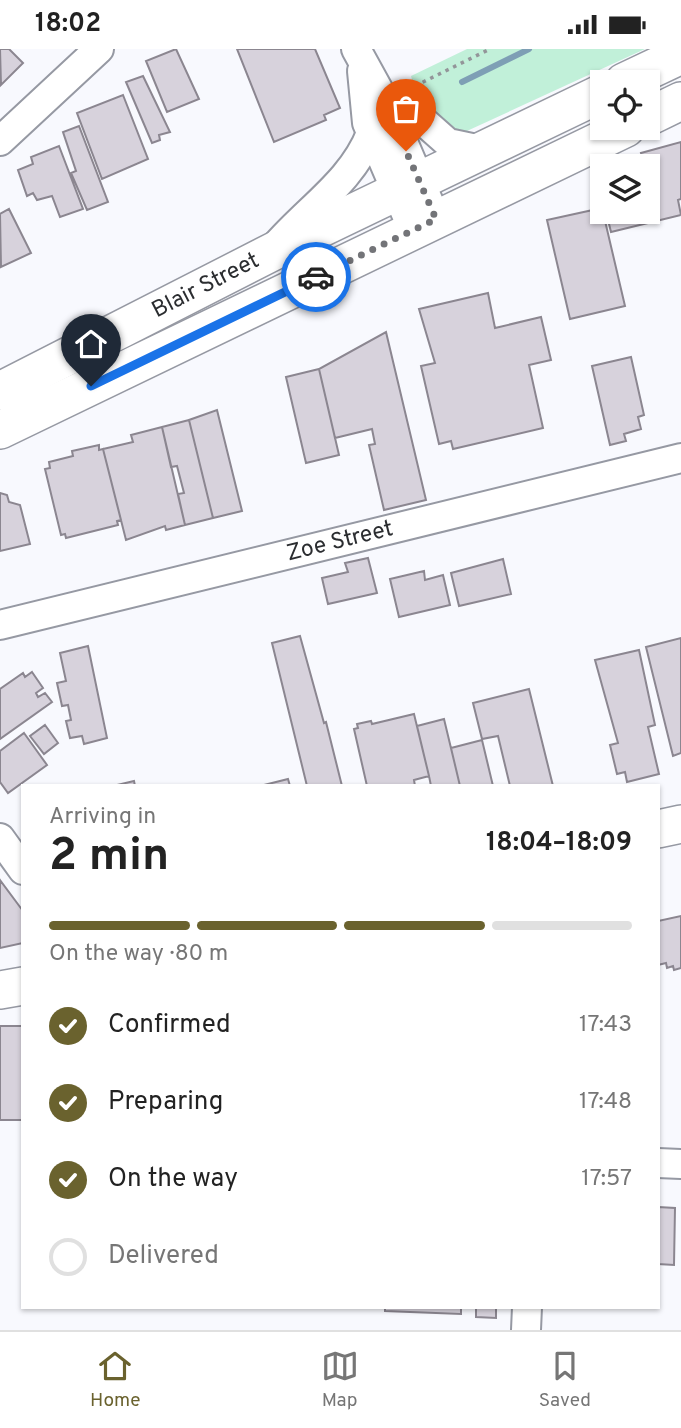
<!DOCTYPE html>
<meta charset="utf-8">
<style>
body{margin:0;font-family:Overpass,sans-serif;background:#f6f6f6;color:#222;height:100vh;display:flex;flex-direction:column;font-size:26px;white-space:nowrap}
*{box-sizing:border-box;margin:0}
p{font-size:23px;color:#767676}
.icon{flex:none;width:38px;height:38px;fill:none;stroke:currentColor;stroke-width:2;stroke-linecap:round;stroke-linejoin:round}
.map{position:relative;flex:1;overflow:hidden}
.sheet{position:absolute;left:21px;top:735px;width:639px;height:525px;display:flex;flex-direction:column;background:#fff;border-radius:0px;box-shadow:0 2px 5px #0004}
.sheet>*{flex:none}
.buttons{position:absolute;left:590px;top:21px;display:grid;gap:14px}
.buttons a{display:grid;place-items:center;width:70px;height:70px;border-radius:0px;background:#fff;box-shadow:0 2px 5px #0004;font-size:35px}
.pin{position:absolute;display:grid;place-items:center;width:60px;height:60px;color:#fff;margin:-72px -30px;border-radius:50% 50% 50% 0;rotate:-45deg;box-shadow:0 0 7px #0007}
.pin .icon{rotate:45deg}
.courier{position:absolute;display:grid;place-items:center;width:70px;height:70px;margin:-35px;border:5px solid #1a73e8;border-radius:50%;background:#fff;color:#222;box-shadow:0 2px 9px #0007}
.head em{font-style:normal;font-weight:700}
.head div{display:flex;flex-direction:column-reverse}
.head{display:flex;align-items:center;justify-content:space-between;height:119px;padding:0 28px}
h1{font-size:46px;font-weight:700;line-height:52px}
.bar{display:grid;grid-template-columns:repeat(4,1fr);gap:10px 7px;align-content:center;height:84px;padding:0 28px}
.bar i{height:9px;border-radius:5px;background:#e0e0e0}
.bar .active{background:#6a622e}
.bar p{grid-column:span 4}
ol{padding:0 28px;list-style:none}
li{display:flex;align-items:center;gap:21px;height:77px}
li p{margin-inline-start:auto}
li .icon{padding:7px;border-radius:50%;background:#6a622e;color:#fff;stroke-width:4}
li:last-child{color:#767676}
li i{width:38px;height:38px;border:4px solid #e0e0e0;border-radius:50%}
.status{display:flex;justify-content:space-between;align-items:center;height:49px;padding:0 35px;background:#fff;direction:ltr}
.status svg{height:19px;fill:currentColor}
.tab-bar{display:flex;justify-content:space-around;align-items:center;height:98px;border-top:2px solid #e0e0e0;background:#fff;font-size:19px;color:#767676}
.tab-bar a{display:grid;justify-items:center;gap:4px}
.tab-bar .active{color:#6a622e}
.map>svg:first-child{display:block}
.green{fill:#c1f0d9}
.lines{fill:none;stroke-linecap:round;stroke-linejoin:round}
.stream{stroke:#7e9fb5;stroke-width:6}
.building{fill:#d7d2dc;stroke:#8b8690;stroke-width:2}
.minor-casing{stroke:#9699a3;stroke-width:32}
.major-casing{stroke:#9699a3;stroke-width:40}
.path{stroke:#939599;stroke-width:3.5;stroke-dasharray:3.5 5;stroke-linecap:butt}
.minor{stroke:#fff;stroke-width:28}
.major{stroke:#fff;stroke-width:37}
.done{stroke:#737478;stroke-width:7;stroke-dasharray:0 12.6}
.route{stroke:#1a73e8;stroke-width:9}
.labels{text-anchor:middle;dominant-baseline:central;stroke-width:5;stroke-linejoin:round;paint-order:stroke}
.street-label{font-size:23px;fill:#2b2d30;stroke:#fff}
</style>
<div class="status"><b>18:02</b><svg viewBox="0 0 49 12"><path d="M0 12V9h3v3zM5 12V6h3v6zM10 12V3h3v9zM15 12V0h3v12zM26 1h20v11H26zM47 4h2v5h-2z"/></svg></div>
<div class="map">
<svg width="681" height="1281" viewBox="0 0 681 1281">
<rect width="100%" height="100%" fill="#f8f9fe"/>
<path class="green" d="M467,0H645L456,87L417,49L411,27Z"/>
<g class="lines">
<path class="stream" d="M462,33L529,0"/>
</g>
<path class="building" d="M0,0H9L23,14L1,36Z
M176,0L199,50L167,63L146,12Z
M237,0H315L340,59L324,66L326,71L274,93Z
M143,27L170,83L159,86L160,91L152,94L126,33Z
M123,46L148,110L102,130L77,64Z
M79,77L108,153L87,161L71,124L76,122L63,83Z
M681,93V150L678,151L681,166L611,183L606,163H648V117H619L642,107L641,104Z
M59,97L83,160L60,168L52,147L37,151L33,144L27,147L18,121L33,115L31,108Z
M602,159L625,257L570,270L547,171Z
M9,160L31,204L1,218L0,165Z
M488,244L495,279L541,268L551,311L529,316L543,379L453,400L451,392L439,395L421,317L435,314L419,260Z
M386,283L426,451L384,461L369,396L375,395L372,380L335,389L319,320Z
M631,308L644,366L638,368L641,380L624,385L626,392L610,396L592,317Z
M319,320L339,406L306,414L286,328Z
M217,361L242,462L213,469L189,371Z
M189,371L213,469L185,476L178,445L184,444L177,417L171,418L162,378Z
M162,378L185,476L166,481L165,477L126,491L103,400L133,393L131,386Z
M99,396V401L103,400L121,471L117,472L118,476L66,489L65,485L61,486L45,420L50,419L49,413L73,407L72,402Z
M0,444L7,446L9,453L20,456L30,495L0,502Z
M368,509L377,544L328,555L322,529L348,523L345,514Z
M503,510L511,545L459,557L451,524Z
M424,522L425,531L443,526L450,556L399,568L390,530Z
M300,587L324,674L326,673L342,737H307L272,594Z
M681,589V704L673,707L646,598Z
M88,597L107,689L84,695L82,687L70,689L66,672L71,671L68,656L62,657L57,634L66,632L60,604Z
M639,601L655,676L648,678L659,725L627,733L625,723L617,725L610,696L618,694L595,611Z
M32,623L43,639L36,644L38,648L45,644L52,653L0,690V640L23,624L25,628Z
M529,640L553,737H510L498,687L482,690L473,654Z
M414,665L429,727L414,731L415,737H367L354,680L358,679L357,675L371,672L372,675Z
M444,670L456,720L460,737H431L429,727L417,677Z
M45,676L58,694L44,705L30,687Z
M24,684L47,716L8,744L0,733V702Z
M482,691L493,737H460L451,699Z
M288,730L290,737H260Z
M134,732L135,737H113Z
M0,831L23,862V894L0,899Z
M681,867V919L674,921L673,917L667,919L666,914L658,916V872Z
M0,977H23V1071H0Z
M658,1158L675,1159L674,1216L658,1215Z
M385,1258H496V1269L476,1268V1259H461V1265L385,1262Z"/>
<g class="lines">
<g class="minor-casing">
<g id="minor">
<path d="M356,0L389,60L436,170"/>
<path d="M362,22L367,74L413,181"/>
<path d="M382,47L413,63L448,94L481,101"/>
<path d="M0,92L99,0"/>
<path d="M274,199C307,160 352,133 371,84"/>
<path id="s1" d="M0,576L681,409"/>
<path d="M0,789L23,821"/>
<path d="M658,1114L681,1115"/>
<path d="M526,1281L527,1258"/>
</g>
</g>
<g class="major-casing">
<g id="major">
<path d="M624,33L681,6"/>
<path d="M648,68L681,52"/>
<path id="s2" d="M0,342L284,197L602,44"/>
<path d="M0,381L626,79"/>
<path d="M658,780L681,775"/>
<path d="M0,941L23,937"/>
</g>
</g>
<path class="path" d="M415,37L490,0"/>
<use href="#minor" class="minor"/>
<use href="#major" class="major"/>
</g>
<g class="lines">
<path class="done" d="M316,228L436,170L406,102"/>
<path class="route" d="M91,337L316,228"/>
</g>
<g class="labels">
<g class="street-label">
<text stroke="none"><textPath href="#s2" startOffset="231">Blair Street</textPath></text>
<text stroke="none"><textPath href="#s1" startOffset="350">Zoe Street</textPath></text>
</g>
</g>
</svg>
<div class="buttons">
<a><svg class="icon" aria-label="locate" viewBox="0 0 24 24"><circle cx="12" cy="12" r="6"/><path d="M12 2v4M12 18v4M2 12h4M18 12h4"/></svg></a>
<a><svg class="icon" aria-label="layers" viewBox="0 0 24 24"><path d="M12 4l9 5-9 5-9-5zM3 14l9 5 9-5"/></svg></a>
</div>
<div class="pin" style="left:406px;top:102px;background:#ea580c"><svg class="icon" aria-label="bag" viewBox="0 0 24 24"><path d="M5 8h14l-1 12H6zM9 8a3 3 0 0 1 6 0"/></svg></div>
<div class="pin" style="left:91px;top:337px;background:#1f2937"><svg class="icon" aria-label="home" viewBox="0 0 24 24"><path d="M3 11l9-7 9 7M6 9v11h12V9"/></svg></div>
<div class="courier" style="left:316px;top:228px"><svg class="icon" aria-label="car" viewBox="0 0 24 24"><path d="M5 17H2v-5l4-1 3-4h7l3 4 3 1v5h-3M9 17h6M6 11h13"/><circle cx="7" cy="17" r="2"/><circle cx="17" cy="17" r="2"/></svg></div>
<section class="sheet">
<div class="head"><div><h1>2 min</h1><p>Arriving in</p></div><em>18:04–18:09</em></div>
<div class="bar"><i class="active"></i><i class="active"></i><i class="active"></i><i></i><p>On the way · 80 m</p></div>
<ol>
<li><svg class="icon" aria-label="check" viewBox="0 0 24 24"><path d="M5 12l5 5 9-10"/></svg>Confirmed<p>17:43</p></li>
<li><svg class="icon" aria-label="check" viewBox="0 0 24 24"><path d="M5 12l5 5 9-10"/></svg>Preparing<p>17:48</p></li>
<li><svg class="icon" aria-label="check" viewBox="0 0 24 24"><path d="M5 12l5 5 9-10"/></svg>On the way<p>17:57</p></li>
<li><i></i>Delivered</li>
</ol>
</section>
</div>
<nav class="tab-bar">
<a class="active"><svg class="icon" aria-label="home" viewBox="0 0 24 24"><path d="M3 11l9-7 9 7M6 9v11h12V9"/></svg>Home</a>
<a><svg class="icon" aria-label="map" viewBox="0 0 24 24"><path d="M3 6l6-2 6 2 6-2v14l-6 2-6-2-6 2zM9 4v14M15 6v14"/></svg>Map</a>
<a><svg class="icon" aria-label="saved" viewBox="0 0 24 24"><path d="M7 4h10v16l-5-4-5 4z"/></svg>Saved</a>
</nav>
